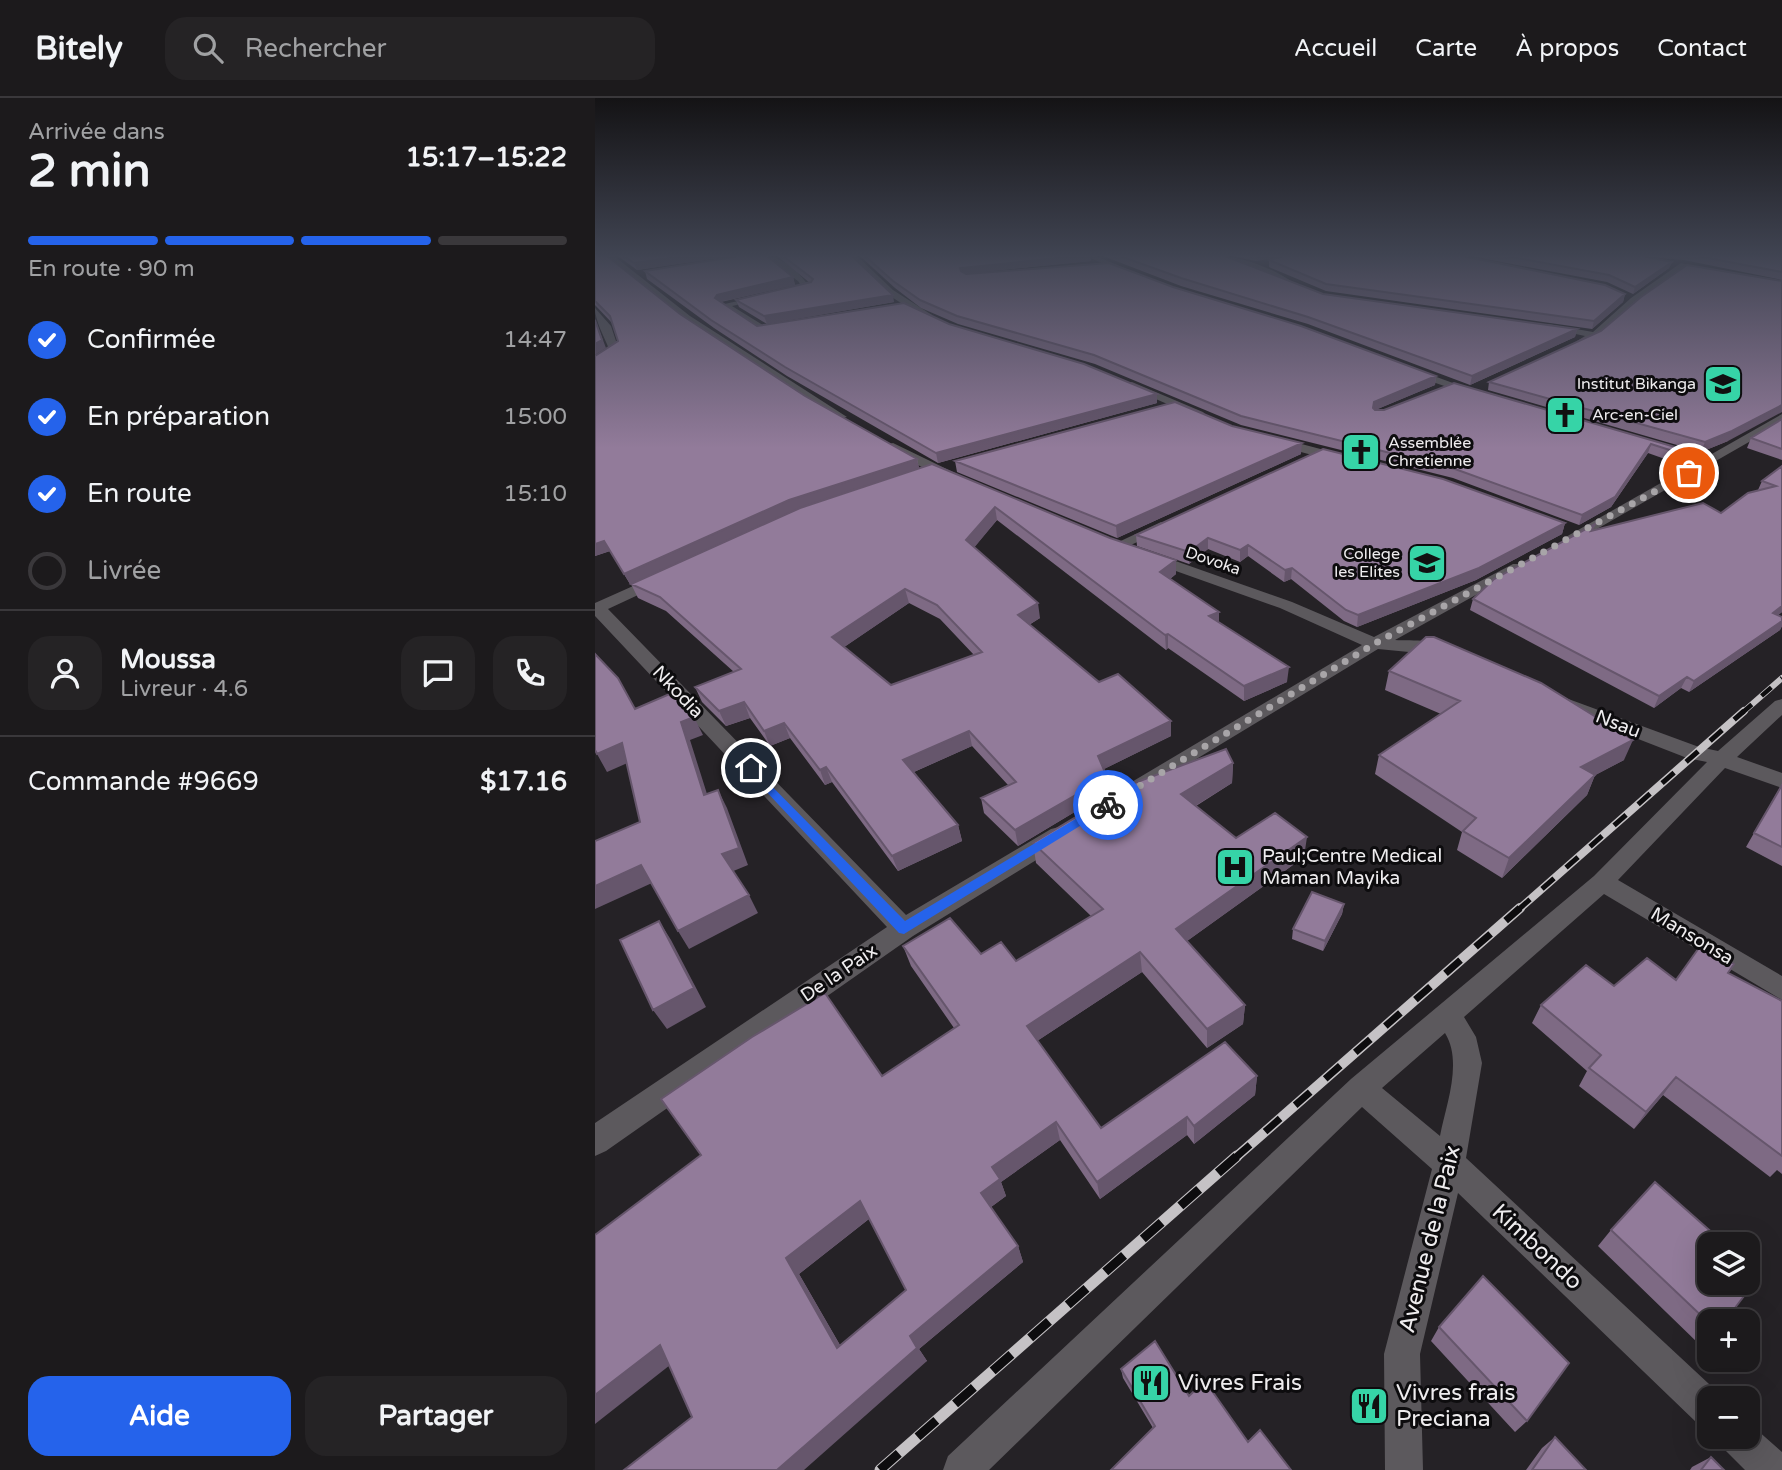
<!DOCTYPE html>
<html lang="fr">
<meta charset="utf-8">
<style>
body{margin:0;font-family:"Varela Round",sans-serif;background:#252325;color:#f1f3f6;height:100vh;display:flex;flex-direction:column;font-size:26px;white-space:nowrap}
*{box-sizing:border-box;margin:0}
p{font-size:23px;color:#a0a1a3}
.icon{flex:none;width:38px;height:38px;fill:none;stroke:currentColor;stroke-width:2;stroke-linecap:round;stroke-linejoin:round}
.map{position:relative;flex:1;overflow:hidden}
.details{display:flex;flex-direction:column;background:#1c1a1c;width:595px}
.details>*{flex:none}
.fabs{position:absolute;left:1102px;top:1134px;display:grid;gap:14px}
.fabs a{display:grid;place-items:center;width:63px;height:63px;border-radius:14px;background:#1c1a1c;box-shadow:0 7px 28px #0002,0 0 0 2px #3a383b;font-size:35px}
.pin{position:absolute;display:grid;place-items:center;width:60px;height:60px;color:#fff;margin:-30px;border:4px solid #fff;border-radius:50%;box-shadow:0 2px 7px #0007}
.courier{position:absolute;display:grid;place-items:center;width:70px;height:70px;margin:-35px;border:5px solid #2563eb;border-radius:50%;background:#fff;color:#222;box-shadow:0 2px 9px #0007}
.headline em{font-style:normal;font-weight:700}
.headline div{display:flex;flex-direction:column-reverse}
.headline{display:flex;align-items:center;justify-content:space-between;height:119px;padding:0 28px}
h1{font-size:46px;font-weight:700;line-height:52px}
.bar{display:grid;grid-template-columns:repeat(4,1fr);gap:10px 7px;align-content:center;height:84px;padding:0 28px}
.bar i{height:9px;border-radius:5px;background:#3a383b}
.bar .on{background:#2563eb}
.bar p{grid-column:span 4}
.line{display:flex;align-items:center;gap:18px;padding:0 28px;border-top:2px solid #3a383b}
.line div{flex:1}
.round{display:grid;place-items:center;flex:none;width:74px;height:74px;border-radius:21px;background:#252325}
ol{padding:0 28px;list-style:none}
li{display:flex;align-items:center;gap:21px;height:77px}
li p{margin-inline-start:auto}
li .icon{padding:7px;border-radius:50%;background:#2563eb;color:#fff;stroke-width:4}
li:last-child{color:#a0a1a3}
li i{width:38px;height:38px;border:4px solid #3a383b;border-radius:50%}
.cta{display:flex;gap:14px;margin-top:auto;padding:14px 28px}
.cta a{flex:1;height:80px;border-radius:21px;background:#2563eb;color:#fff;font-size:28px;font-weight:700;line-height:80px;text-align:center}
.cta a+a{background:#252325;color:#f1f3f6}
header{display:flex;align-items:center;gap:42px;box-sizing:border-box;height:98px;padding:0 35px;background:#1c1a1c;border-bottom:2px solid #3a383b}
header strong{font-size:33px}
nav{display:flex;gap:38px;margin-inline-start:auto;font-size:24px}
.search{width:490px;height:63px;background:#252325;display:flex;align-items:center;gap:18px;box-sizing:border-box;padding:0 24px;border-radius:21px;color:#a0a1a3;font-size:26px}
main{display:flex;flex:1;min-height:0}
.map>svg:first-child{display:block}
.lines{fill:none;stroke-linecap:round;stroke-linejoin:round}
.minor{fill:#5c595d;fill-rule:evenodd}
.rail-far3-casing{stroke:#c5c2c5;stroke-width:6}
.rail-far2-casing{stroke:#c5c2c5;stroke-width:8}
.rail-far1-casing{stroke:#c5c2c5;stroke-width:10}
.rail-casing{stroke:#c5c2c5;stroke-width:11}
.rail-far3{stroke:#0d0c0e;stroke-width:4.5;stroke-dasharray:13;stroke-linecap:butt}
.rail-far2{stroke:#0d0c0e;stroke-width:5;stroke-dasharray:16;stroke-linecap:butt}
.rail-far1{stroke:#0d0c0e;stroke-width:7;stroke-dasharray:20;stroke-linecap:butt}
.rail{stroke:#0d0c0e;stroke-width:9;stroke-dasharray:25;stroke-linecap:butt}
.wall{fill:#7e6a84;fill-rule:evenodd}
.shaded-wall{fill:#66566c}
.building{fill:#927b9a;stroke:#66566c;stroke-width:2;fill-rule:evenodd}
.route{fill:#2563eb}
.done{stroke:#a8a5a8;stroke-width:7;stroke-dasharray:0 12.6}
.labels{text-anchor:middle;dominant-baseline:central;stroke-width:6;stroke-linejoin:round;paint-order:stroke}
.far-poi-label{font-size:16px;fill:#eeecee;stroke:#0d0c0e;text-anchor:end}
.far-street-label{font-size:16px;fill:#eeecee;stroke:#0d0c0e}
.street-label{font-size:19px;fill:#eeecee;stroke:#0d0c0e}
.poi-label{font-size:19px;fill:#eeecee;stroke:#0d0c0e;text-anchor:start}
.near-street-label{font-size:23px;fill:#eeecee;stroke:#0d0c0e}
.near-poi-label{font-size:23px;fill:#eeecee;stroke:#0d0c0e;text-anchor:start}
</style>
<header>
<strong>Bitely</strong>
<div class="search"><svg class="icon" aria-label="search" viewBox="0 0 24 24"><circle cx="10" cy="10" r="6"/><path d="M15 15l6 6"/></svg>Rechercher</div>
<nav><a>Accueil</a><a>Carte</a><a>À propos</a><a>Contact</a></nav>
</header>
<main>
<section class="details">
<div class="headline"><div><h1>2 min</h1><p>Arrivée dans</p></div><em>15:17–15:22</em></div>
<div class="bar"><i class="on"></i><i class="on"></i><i class="on"></i><i></i><p>En route · 90 m</p></div>
<ol>
<li><svg class="icon" aria-label="check" viewBox="0 0 24 24"><path d="M5 12l5 5 9-10"/></svg>Confirmée<p>14:47</p></li>
<li><svg class="icon" aria-label="check" viewBox="0 0 24 24"><path d="M5 12l5 5 9-10"/></svg>En préparation<p>15:00</p></li>
<li><svg class="icon" aria-label="check" viewBox="0 0 24 24"><path d="M5 12l5 5 9-10"/></svg>En route<p>15:10</p></li>
<li><i></i>Livrée</li>
</ol>
<div class="line" style="height:126px"><a class="round"><svg class="icon" aria-label="person" viewBox="0 0 24 24"><circle cx="12" cy="8" r="4"/><path d="M4 21q1-7 8-7t8 7"/></svg></a><div><b>Moussa</b><p>Livreur · 4.6</p></div><a class="round"><svg class="icon" aria-label="chat" viewBox="0 0 24 24"><path d="M4 5h16v11H9l-5 4z"/></svg></a><a class="round"><svg class="icon" aria-label="phone" viewBox="0 0 24 24"><path d="M5 4h4l2 5-3 2q2 4 5 5l2-3 5 2v4C11 20 4 13 5 4z"/></svg></a></div>
<div class="line" style="height:91px"><div>Commande #9669</div><b>$17.16</b></div>
<div class="cta"><a>Aide</a><a>Partager</a></div>
</section>
<div class="map">
<svg width="1187" height="1372" viewBox="0 0 1187 1372">
<rect width="100%" height="100%" fill="#252226"/>
<g class="lines">
<path class="minor" d="M11,158H19L95,218L252,319L242,321L89,222Z
M169,158C187,157 207,177 216,191L137,208L171,229L191,228V232L166,234L125,207L207,189L203,183Z
M254,158H262L298,192L337,217V221H331L292,196Z
M491,158H501L543,176L536,178Z
M621,158C644,157 677,170 696,183L689,185Z
M1086,165L1093,167L1042,204L1003,239L987,246L982,243L990,238L948,229L953,226L998,234L1036,200Z
M0,210L16,228L24,252L0,267V260L14,251C9,238 0,223 0,210Z
M809,270H817L888,296L878,298L809,274Z
M537,284L608,314L610,316L600,318L533,289V285Z
M1187,316V325L981,443L976,444L969,440Z
M680,339L752,358L753,361L747,365L676,346L674,343Z
M298,345L362,376L364,379L362,382H352L294,352V346Z
M566,424L571,425L573,428L571,431L527,451H517L515,448Z
M555,454L697,504L779,539L918,466H928L931,469L800,542C818,543 845,540 858,554L855,558L783,551L542,697L535,695L531,690L535,685L767,547L685,510L550,462L547,459Z
M65,476L71,478L73,481L71,484L13,511L311,817L456,731L464,729L472,731L475,737L472,743L318,838L11,1053L0,1058V1025L292,829L0,518V505Z
M968,599L1104,649L1123,653L1180,603L1187,601V617L1142,659L1187,675V690L1130,670L1023,782L1187,878V902L1009,796L869,919L881,939L887,965L871,1060L1128,1299L1115,1300V1330L1102,1325L863,1095L825,1256L828,1372H790L789,1256L837,1071L767,1009L394,1372H348L353,1358L756,981L999,778L1112,664L1092,660L961,609L959,605ZM850,935C868,964 851,1007 845,1038L787,990Z
M1153,1324L1187,1354V1372H1150L1130,1352L1124,1339H1153Z"/>
<g class="rail-far3-casing">
<path id="rail-far3" d="M1147,615L1187,580"/>
</g>
<g class="rail-far2-casing">
<path id="rail-far2" d="M923,812L1149,613"/>
</g>
<g class="rail-far1-casing">
<path id="rail-far1" d="M640,1060L925,810"/>
</g>
<g class="rail-casing">
<path id="rail" d="M285,1372L642,1058"/>
</g>
<use href="#rail-far3" class="rail-far3"/>
<use href="#rail-far2" class="rail-far2"/>
<use href="#rail-far1" class="rail-far1"/>
<use href="#rail" class="rail"/>
</g>
<path class="wall" d="M0,158L85,216L210,298L322,361L324,370L197,413L35,486L15,453L0,458V258L23,243L17,225L0,207Z
M23,158H137L42,172Z
M182,158H257L299,204L172,226L144,209L141,202L215,185Z
M265,158H496V163L387,174L578,189L841,278L840,287L780,312H789L859,285L1094,353L1090,362L1084,366L1053,355L1016,409L984,427L858,380L646,327L500,266L363,226L326,210L300,190Z
M508,158H630L728,196L982,231L980,239L875,287L713,226L586,188Z
M637,158H689L661,163Z
M875,158H1187V182L1089,162L1052,159L1077,164L1074,170L1038,196L1012,184Z
M674,162L1030,196L1028,204L997,231L731,193L674,169Z
M50,173L198,179L200,187L126,204L162,228L354,226L562,305L343,365L192,278L119,230L52,181Z
M894,284L1133,343L1106,354L893,292Z
M1187,321V362L1152,350L1156,340Z
M637,328L706,356L522,440L362,374L360,363Z
M337,366L581,476L575,481L624,514V525L692,584L649,603L573,550L571,552L402,422L379,449L445,520L434,527L504,584L576,623V638L509,671L513,694L423,748L389,715L386,700L413,687L377,648L319,674L363,727L367,743L303,773L237,684L230,687L195,640L175,648L155,620L131,628L107,604L100,589L139,574L71,513L43,500L36,486ZM314,505L345,521L379,557L296,587L249,549Z
M1187,368V514L1183,517L1187,519V528L1185,532L1094,594L1086,590L1059,610L875,512L878,501L998,432L1126,415L1163,392L1167,383Z
M970,425L967,436L881,482L762,529L749,523L696,481L689,484L653,458L645,464L613,451L594,466L542,448L541,437Z
M794,573L1029,662L1000,677L992,697L907,780L862,752L867,734L780,676L784,657L846,616L790,592Z
M638,665L637,685L601,708L641,740L709,759L592,843L650,907L648,926L612,950L547,874L442,943L506,1030L662,978L660,997L599,1046L592,1037L505,1101L465,1042L406,1084L411,1098L396,1109L423,1148L428,1164L324,1251L332,1263L97,1319L287,978L359,930L316,868L308,848L386,856L421,863L496,818L441,765L438,745ZM274,1121L311,1192L245,1247L204,1176Z
M1187,686V768L1151,749Z
M749,806L747,816L728,853L697,841L698,831Z
M1133,875L1187,903V1076L1182,1072L1175,1079L1068,997L1039,1031L984,988L992,973L937,925L946,907L1019,888Z
M1016,1132L1115,1223V1239L1105,1247L1003,1148Z
M844,1229L932,1323L920,1334L836,1243Z
M526,1271L594,1298L653,1344L558,1330L528,1280Z
M960,1339L991,1372H931L947,1350Z
M1116,1359L1129,1372H1095L1097,1369Z"/>
<path class="shaded-wall" d="M90,158H137L42,172L39,165Z
M484,158H496V163L366,176L365,170Z
M662,158H689L661,163Z
M1077,164L1074,170L1038,196L1040,189Z
M198,179L200,187L124,204L120,200L122,197Z
M1030,196L1028,204L997,231L999,223Z
M298,197L299,204L172,226L169,218Z
M0,221L11,250L0,257Z
M982,231L980,239L875,287L877,278Z
M841,278L840,287L778,313L776,319L779,304Z
M562,296V305L343,365L341,355Z
M1187,307V314L1133,343L1106,354L1110,344Z
M707,345L706,356L522,440L521,428Z
M1056,346L1053,355L1016,409L984,427L987,417Z
M1094,353L1090,362L1084,366L1087,356Z
M322,361L324,370L197,413L35,486L29,476L194,402Z
M400,409L402,422L374,456L371,442Z
M970,425L967,436L881,482L762,529L763,517Z
M613,440V451L594,466V454Z
M9,443L15,453L0,458V446Z
M653,447V458L645,464V452Z
M581,462V476L566,488L565,474Z
M697,470L696,481L689,484L690,472Z
M310,491L314,505L242,554L237,539Z
M443,505L445,520L425,532L423,517Z
M1187,508V514L1172,526L1178,515Z
M624,514V528L614,518Z
M1187,523V528L1185,532L1094,594L1099,583Z
M573,536V550L571,552L570,537Z
M694,569L692,584L649,603V588Z
M1092,579L1086,590L1059,610L1064,598Z
M149,604L155,620L131,628L124,613Z
M99,619L108,637L95,642L118,715L109,697L86,624Z
M576,623V638L505,673L503,658Z
M189,625L195,640L175,648L169,633Z
M374,633L377,648L312,677L308,662Z
M1038,642L1029,662L978,689L986,669Z
M27,645L37,663L12,674L2,656Z
M638,665L637,685L587,716L586,696Z
M231,669L237,684L230,687L225,672Z
M1000,677L992,697L907,780L914,760Z
M512,679L513,694L423,748L420,732Z
M123,692L132,710L153,767L136,774L127,756Z
M363,727L367,743L303,773L297,758Z
M712,739L709,759L581,851V831Z
M46,767L57,785L0,811V788Z
M154,797L163,815L94,851L83,833Z
M749,806L747,816L728,853L730,843Z
M64,823L76,842L111,909L72,931L58,912Z
M545,854L547,874L436,947L432,928Z
M650,907L648,926L612,950V931Z
M662,978L660,997L599,1046V1028Z
M1081,979L1068,997L1039,1031L1051,1014Z
M592,1019V1037L505,1101L502,1084Z
M461,1024L465,1042L406,1084L411,1098L392,1112L386,1095L397,1069Z
M265,1103L275,1120L204,1176L254,1263L242,1250L191,1160Z
M423,1148L428,1164L324,1251L332,1263L209,1372H182L315,1238Z
M65,1247L84,1260L0,1326V1297Z"/>
<path class="building" d="M0,158H12L85,216L210,298L322,361L194,402L29,476L9,443L0,446V258L23,243L15,218L0,203Z
M29,158H90L39,165Z
M144,158H172L198,179L122,197L120,200L162,228L309,205L354,226L489,266L562,296L341,355L190,269L116,222L50,173Z
M188,158H257L298,197L169,218L141,202L216,184L218,181Z
M270,158H484L365,170L366,173L371,176L514,165L578,189L706,228L841,278L779,304L778,310L780,312H789L859,285L1094,353L1087,356L1056,346L1020,399L987,417L860,371L646,318L499,257L362,218L325,202L298,183Z
M525,158H630L728,196L982,231L877,278L713,219L586,180Z
M689,158H868L1010,187L1030,196L999,223L731,186L674,162Z
M911,158H1048L1077,164L1040,189L1014,177Z
M1102,158H1187V174Z
M1092,167L1187,183V307L1137,333L1110,344L894,284L1006,233L1046,199Z
M0,222L7,242L0,246Z
M580,304L637,328L707,345L521,428L360,363Z
M1187,321V351L1156,340Z
M728,351L848,381L970,425L884,470L763,517L751,512L697,470L690,472L653,447L645,452L613,440L594,454L541,437Z
M337,366L515,440L581,462L565,474L624,514L614,518L694,569L649,588L573,536L570,537L400,409L371,442L443,505L423,517L504,584L523,576L576,623L503,658L512,679L420,732L386,700L421,684L374,633L308,662L363,727L297,758L231,669L225,672L189,625L169,633L149,604L124,613L100,589L146,571L65,499L36,486L205,410ZM310,491L342,507L387,554L296,587L237,539Z
M1187,368V508L1178,515L1187,519V523L1099,583L1092,579L1064,598L878,501L899,481L1000,426L996,433L1108,405L1126,415L1153,395L1181,388L1167,383Z
M831,539H839L946,585L1038,642L986,669L1000,677L914,760L868,733L881,720L784,657L865,603L794,573Z
M0,556L23,580L40,611L77,595L99,619L86,624L109,697L123,692L144,750L127,756L154,797L83,833L46,767L0,788V743L45,724L27,645L2,656L0,652Z
M631,651L638,665L586,696L641,740L680,715L712,739L581,831L650,907L612,931L545,854L432,928L506,1030L630,944L662,978L599,1028L592,1019L502,1084L461,1024L397,1069L405,1081L386,1095L423,1148L315,1238L322,1250L182,1372H29L97,1319L65,1247L0,1297V1137L106,1057L66,1001L157,939L230,895L287,978L364,927L308,848L355,820L386,856L406,844L421,863L508,811L438,745L534,687ZM265,1103L311,1192L242,1250L191,1160Z
M1187,687V749L1159,735Z
M717,794L749,806L730,843L698,831Z
M64,823L99,890L58,912L25,842Z
M1106,847L1139,866L1133,875L1187,903V1058L1081,979L1051,1014L994,970L1006,957L946,907L991,867L1019,888L1052,860L1081,882Z
M1060,1084L1130,1146H1115V1185H1153V1167L1165,1177L1130,1223H1115V1226L1016,1132Z
M888,1178L974,1265L932,1323L844,1229Z
M560,1243L594,1298L610,1283L653,1344L665,1332L696,1372H516L560,1328L526,1271Z
M960,1339L991,1372H937Z
M1116,1359L1129,1372H1106Z"/>
<linearGradient id="sky" x2="0" y2="1"><stop stop-color="#141315"/><stop offset="0.45" stop-color="#404452"/><stop offset="1" stop-color="#404452" stop-opacity="0"/></linearGradient>
<rect width="1187" height="350" fill="url(#sky)"/>
<path class="route" d="M156,667L310,823L509,704H517L519,707L309,836L304,835L152,673V668Z"/>
<g class="lines">
<path class="done" d="M513,707L779,546L1094,375"/>
</g>
<defs>
<g id="school-square" transform="scale(2.0125)"><rect x="-9" y="-9" width="18" height="18" rx="4" fill="#36d4a7" stroke="#0d0c0e"/><path d="M0-5L7-2L0 1L-7-2ZM-4 1L0 2.5L4 1V4Q0 6-4 4Z" fill="#111"/></g>
<g id="church-square" transform="scale(2.0125)"><rect x="-9" y="-9" width="18" height="18" rx="4" fill="#36d4a7" stroke="#0d0c0e"/><path d="M-1.2-6h2.4v3.5h3.3v2.4h-3.3V6h-2.4V-.1h-3.3v-2.4h3.3Z" fill="#111"/></g>
<g id="hospital-square" transform="scale(2.0125)"><rect x="-9" y="-9" width="18" height="18" rx="4" fill="#36d4a7" stroke="#0d0c0e"/><path d="M-5-5h3v3.5h4V-5h3V5h-3V1.5h-4V5h-3Z" fill="#111"/></g>
<g id="restaurant-square" transform="scale(2.0125)"><rect x="-9" y="-9" width="18" height="18" rx="4" fill="#36d4a7" stroke="#0d0c0e"/><path d="M-5-6h1v4h1v-4h1v4h1v-4h1v5L-1.5 .5V6h-2V.5L-5-1ZM5-6V6H3V1.5H1.5Q1.5-4 5-6Z" fill="#111"/></g>
</defs>
<g fill-rule="evenodd">
<use href="#school-square" x="1128" y="286"/>
<use href="#church-square" x="970" y="317"/>
<use href="#church-square" x="766" y="354"/>
<use href="#school-square" x="832" y="465"/>
<use href="#hospital-square" x="640" y="769"/>
<use href="#restaurant-square" x="556" y="1285"/>
<use href="#restaurant-square" x="774" y="1308"/>
</g>
<g class="labels">
<g class="far-poi-label">
<text x="1101" y="286">Institut Bikanga</text>
<text x="997" y="317" text-anchor="start">Arc-en-Ciel</text>
<text x="793" y="345" text-anchor="start">Assemblée<tspan x="793" dy="18">Chretienne</tspan></text>
<text x="805" y="456">College<tspan x="805" dy="18">les Elites</tspan></text>
</g>
<g class="far-street-label">
<text transform="translate(618 463) rotate(19)">Dovoka</text>
</g>
<g class="street-label">
<text transform="translate(83 594) rotate(46)">Nkodia</text>
<text transform="translate(1023 626) rotate(21)">Nsau</text>
<text transform="translate(1097 838) rotate(31)">Mansonsa</text>
<text transform="translate(244 875) rotate(-34)">De la Paix</text>
</g>
<g class="poi-label">
<text x="667" y="758">Paul;Centre Medical<tspan x="667" dy="22">Maman Mayika</tspan></text>
</g>
<g class="near-street-label">
<text transform="translate(835 1141) rotate(-76)">Avenue de la Paix</text>
<text transform="translate(942 1149) rotate(43)">Kimbondo</text>
</g>
<g class="near-poi-label">
<text x="583" y="1285">Vivres Frais</text>
<text x="801" y="1295">Vivres frais<tspan x="801" dy="26">Preciana</tspan></text>
</g>
</g>
</svg>
<div class="fabs">
<a><svg class="icon" aria-label="layers" viewBox="0 0 24 24"><path d="M12 4l9 5-9 5-9-5zM3 14l9 5 9-5"/></svg></a>
<a>+</a>
<a>−</a>
</div>
<div class="pin" style="left:1094px;top:375px;background:#ea580c"><svg class="icon" aria-label="bag" viewBox="0 0 24 24"><path d="M5 8h14l-1 12H6zM9 8a3 3 0 0 1 6 0"/></svg></div>
<div class="pin" style="left:156px;top:670px;background:#1f2937"><svg class="icon" aria-label="home" viewBox="0 0 24 24"><path d="M3 11l9-7 9 7M6 9v11h12V9"/></svg></div>
<div class="courier" style="left:513px;top:707px"><svg class="icon" aria-label="bike" viewBox="0 0 24 24"><circle cx="6" cy="16" r="4"/><circle cx="18" cy="16" r="4"/><path d="M6 16l4-8h5l3 8M10 8l3 8H6M13 5h3"/></svg></div>
</div>
</main>
